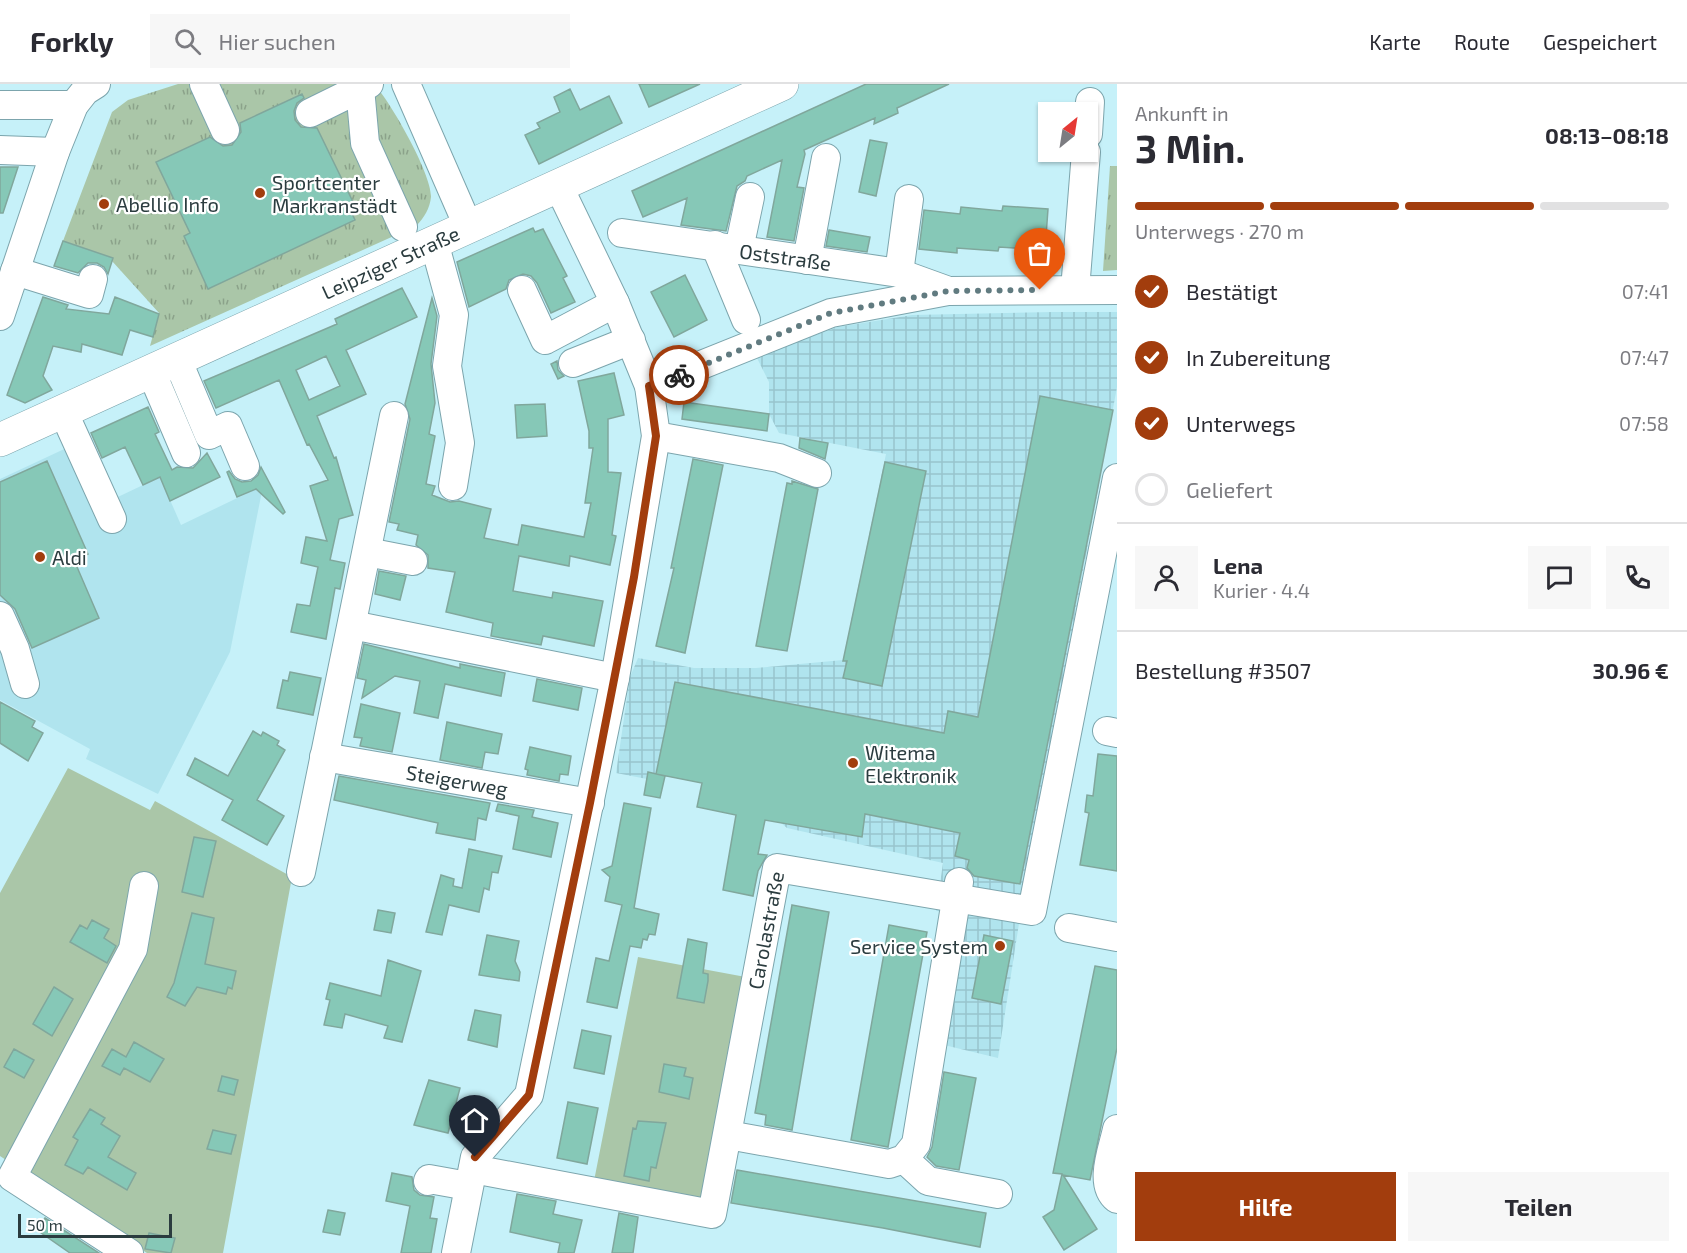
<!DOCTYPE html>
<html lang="de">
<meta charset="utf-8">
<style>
body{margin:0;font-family:"Exo 2",sans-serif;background:#f7f7f7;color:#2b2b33;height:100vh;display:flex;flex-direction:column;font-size:22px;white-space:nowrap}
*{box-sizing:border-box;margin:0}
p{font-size:20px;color:#7c7c81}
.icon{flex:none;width:33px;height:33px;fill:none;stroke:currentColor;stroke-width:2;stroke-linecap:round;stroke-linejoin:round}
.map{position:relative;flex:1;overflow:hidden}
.sheet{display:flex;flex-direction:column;background:#fff;width:570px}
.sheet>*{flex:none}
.needle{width:39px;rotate:30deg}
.fabs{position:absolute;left:1038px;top:18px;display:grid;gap:12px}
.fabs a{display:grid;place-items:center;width:60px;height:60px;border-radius:0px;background:#fff;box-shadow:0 2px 4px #0004;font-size:30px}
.scale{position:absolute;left:18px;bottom:15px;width:154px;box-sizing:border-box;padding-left:6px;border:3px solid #2b3c3f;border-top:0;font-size:16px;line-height:21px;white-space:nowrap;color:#2b3c3f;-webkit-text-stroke:4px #fff;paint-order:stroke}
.pin{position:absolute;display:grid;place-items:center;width:51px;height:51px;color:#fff;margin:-62px -26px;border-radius:50% 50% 50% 0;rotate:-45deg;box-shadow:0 0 6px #0007}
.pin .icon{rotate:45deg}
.courier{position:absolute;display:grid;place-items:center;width:60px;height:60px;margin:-30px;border:4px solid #a23d0d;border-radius:50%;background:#fff;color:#222;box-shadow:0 2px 8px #0007}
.headline em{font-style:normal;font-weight:700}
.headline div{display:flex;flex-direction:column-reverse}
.headline{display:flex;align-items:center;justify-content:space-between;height:102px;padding:0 18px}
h1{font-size:39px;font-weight:700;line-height:45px}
.bar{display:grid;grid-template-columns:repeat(4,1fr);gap:9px 6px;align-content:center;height:72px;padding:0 18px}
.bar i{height:8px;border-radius:4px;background:#e1e1e2}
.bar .selected{background:#a23d0d}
.bar p{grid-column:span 4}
.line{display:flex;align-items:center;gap:15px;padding:0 18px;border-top:2px solid #e1e1e2}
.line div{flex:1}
.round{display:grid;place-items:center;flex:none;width:63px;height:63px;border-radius:0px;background:#f7f7f7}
ol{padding:0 18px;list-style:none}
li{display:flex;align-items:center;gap:18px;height:66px}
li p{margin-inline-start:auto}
li .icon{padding:6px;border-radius:50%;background:#a23d0d;color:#fff;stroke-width:4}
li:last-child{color:#7c7c81}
li i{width:33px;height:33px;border:3px solid #e1e1e2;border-radius:50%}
.button{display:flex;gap:12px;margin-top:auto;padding:12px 18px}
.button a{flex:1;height:69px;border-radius:0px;background:#a23d0d;color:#fff;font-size:24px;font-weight:700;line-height:69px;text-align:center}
.button a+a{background:#f7f7f7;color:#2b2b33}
header{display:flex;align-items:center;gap:36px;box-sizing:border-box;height:84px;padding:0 30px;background:#fff;border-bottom:2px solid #e1e1e2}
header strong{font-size:28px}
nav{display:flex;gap:33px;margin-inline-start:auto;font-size:21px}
.search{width:420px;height:54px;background:#f7f7f7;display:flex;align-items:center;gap:15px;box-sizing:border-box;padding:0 21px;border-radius:0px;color:#7c7c81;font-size:22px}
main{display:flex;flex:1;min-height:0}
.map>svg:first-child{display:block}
.built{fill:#b0e4ee}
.industrial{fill:url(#industrial-grid)}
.grass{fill:url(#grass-tufts)}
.garden{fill:#aac6a8}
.building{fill:#86c8b7;stroke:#80a79c;stroke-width:1.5;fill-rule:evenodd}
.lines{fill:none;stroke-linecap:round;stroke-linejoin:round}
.minor-casing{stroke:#7ca5ad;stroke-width:30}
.major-casing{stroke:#7ca5ad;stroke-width:34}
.minor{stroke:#fff;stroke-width:28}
.major{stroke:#fff;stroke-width:33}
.done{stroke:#617b80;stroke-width:6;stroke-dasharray:0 10.8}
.route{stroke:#a23d0d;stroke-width:8}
.poi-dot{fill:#a23d0d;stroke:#fff;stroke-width:2}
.labels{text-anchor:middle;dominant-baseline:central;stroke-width:4.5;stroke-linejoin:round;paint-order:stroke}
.poi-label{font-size:20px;fill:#2b3c3f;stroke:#fff;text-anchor:start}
.street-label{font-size:20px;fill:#2b3c3f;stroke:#fff}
</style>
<header>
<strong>Forkly</strong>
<div class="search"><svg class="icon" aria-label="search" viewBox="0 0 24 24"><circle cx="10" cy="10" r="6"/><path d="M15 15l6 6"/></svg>Hier suchen</div>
<nav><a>Karte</a><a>Route</a><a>Gespeichert</a></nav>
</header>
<main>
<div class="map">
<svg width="1117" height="1169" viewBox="0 0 1117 1169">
<defs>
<pattern id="industrial-grid" width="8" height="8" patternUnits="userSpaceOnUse" patternTransform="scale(1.5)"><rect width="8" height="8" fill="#b0e4ee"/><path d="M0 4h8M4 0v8" fill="none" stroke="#98c4cd"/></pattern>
<pattern id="grass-tufts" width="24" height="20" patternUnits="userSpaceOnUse" patternTransform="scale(1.5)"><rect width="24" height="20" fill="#aac6a8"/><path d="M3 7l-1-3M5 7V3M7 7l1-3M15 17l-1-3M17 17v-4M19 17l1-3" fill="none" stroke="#8ba28a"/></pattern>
</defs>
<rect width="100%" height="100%" fill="#c6f1f9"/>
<path class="built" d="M75,360L103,420L160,393L181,441L256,405L262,407L230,568L158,710L86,675L90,665L0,616V395Z"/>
<path class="industrial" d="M1053,228H1117V303L1025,801L998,974L944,961L962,830L936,827L943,779L787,744L781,739L787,715L665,692L660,714L647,695L616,689L630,593L638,574L694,584H756L843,576L886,370L779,349L769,330V298L756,272L838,243L912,231Z"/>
<path class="grass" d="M178,0H374C390,17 432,90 431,113C430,124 424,134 416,142L150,262L159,229L112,177L113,174L63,157L112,28L128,16Z
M1110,82H1117V186L1103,187Z"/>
<path class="garden" d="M68,684L150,726L155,717L292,793L223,1169H147L0,1072V809Z
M638,873L751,894L704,1120L594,1097Z"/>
<path class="building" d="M639,0H700L649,23Z
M866,0H949L897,24L898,29L874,40L875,34L804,66L805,70L797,103L804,104L794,157L767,153L782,76L747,92L745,97L737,102L726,147L681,141L687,114L643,133L632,107Z
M570,5L580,26L609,12L622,39L539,80L525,51L540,44L537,39L560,28L554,13Z
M302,10L304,14L297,19L294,27L295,36L301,43L317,44L353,118L348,121L355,136L208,205L184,152L190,149L156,78L210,53L223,62L232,61L241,48L240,39Z
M870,56L887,59L876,112L859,108Z
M0,83H18L3,129H0Z
M1003,122L1048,125L1045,166L999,163L998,167L957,164V169L919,165L924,126L960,130L961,123L1002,127Z
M533,144L535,148L543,145L567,192L563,194L575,218L551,229L537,199L531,192L523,190L509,196L506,205L469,223L457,178Z
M829,146L870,153L867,168L826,162Z
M63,157L113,174L108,190L104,183L97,179H88L78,189L54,182Z
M685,191L707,236L674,253L651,208Z
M402,204L417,233L346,266L366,310L317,332L334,374L336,373L353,431L339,435L330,476L345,479L340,505L335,504L326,555L291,548L297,520L310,522L318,483L301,479L306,453L327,457L310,402L328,396L309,360L307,361L279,296L216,324L204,297L337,240L335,235ZM326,272L340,302L309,316L296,286Z
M43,213L68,221L66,225L109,230L115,213L159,230L153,253L130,246L122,271L82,260L81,268L53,262L43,292L52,306L25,319L7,311Z
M432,214L437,232L431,280L435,319L429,350L435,352L426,400L435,402L432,411L450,418L459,417L491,425L484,454L518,461L522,441L584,453L591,419H585L593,364H589V347L578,297L614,289L624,331L608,335V388L621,389L612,451L616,452L610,481L570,472L569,482L519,472L513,507L552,514L553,508L603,517L594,562L543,552L541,561L491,552L493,539L446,528L455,488L428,484V471L416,461L418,451L397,446L399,440L389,438L410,335L405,320Z
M557,277L558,286L564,292L558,295L551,280Z
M1040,312L1113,326L1020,800L974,792L967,784L969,776L955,772L960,749L865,730L862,753L765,736L758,770L767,771L758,787L753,812L723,806L736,731L697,723L702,699L656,690L675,598L944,649L948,627L978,633Z
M684,318L769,330L767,347L682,335Z
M545,320L547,352L517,354L515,321Z
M148,323L159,348L155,350L172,386L177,383L193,384L207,369L220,393L170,417L160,393L143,401L125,363L102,374L91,349Z
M800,354L828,359L825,375L799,364Z
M693,375L723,381L685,569L656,562L674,484H671Z
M47,377L88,470L74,476L99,534L32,564L15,525L0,511V398Z
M885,378L926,387L882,602L843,594L847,577H843Z
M261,383L285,428L283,430L256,405L237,413L227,388L229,387L235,395L242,398L251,397L258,391Z
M792,397L818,405L787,567L756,562L787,399L792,400Z
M379,487L406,492L400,516L375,510Z
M364,560L460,584V580L505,589L501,612L445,600L438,634L414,629L420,597L395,592L362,614L366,596L357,594Z
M290,588L321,594L313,631L277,624L283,596L288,597Z
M537,595L582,604L578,626L533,617Z
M0,618L35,637L32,643L43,649L28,677L0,659Z
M361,620L400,629L392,668L360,662L362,654L354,653Z
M447,638L502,650L498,670L485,668L482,684L440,676Z
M253,647L261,652L263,648L279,657L277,661L285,666L257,716L284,732L267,761L222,736L233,716L187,691L195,674L228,692Z
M530,663L571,672L568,691L560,690L559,697L527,691L528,686L525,685Z
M1098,670L1117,672V787L1080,781L1089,729L1085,728L1087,711L1093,712Z
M648,688L665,692L660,714L644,711Z
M339,692L490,719L486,736L478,734L475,756L436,749L438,739L334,716Z
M624,719L651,724L634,824L659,830L655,851L649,850L647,856L643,855L641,864L630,862L617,924L587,918L596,874L609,877L622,821L605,817L610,793L602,786L612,782Z
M498,720L534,726L532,733L558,739L551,773L513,765L519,732L496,727Z
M194,753L216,757L203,813L182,808Z
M469,765L502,772L498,789L492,788L489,806L484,804L479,828L449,821L442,851L426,848L441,791L454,795L453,802L462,804Z
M792,821L829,828L792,1046L765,1041L766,1031L755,1029Z
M378,826L395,829L391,849L374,846Z
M192,829L214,834L205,880L236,887L232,905L228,903L226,910L197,903L185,922L167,913L174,899Z
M92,836L109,845L104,854L116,862L107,879L70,858L80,841L87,845Z
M889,841L927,848L888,1063L851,1056Z
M487,851L519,857L515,877L520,888L519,897L479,891Z
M984,851L1013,857L1001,920L972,914Z
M688,855L707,859L703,889L708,890V897L704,919L677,914Z
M388,876L421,887L402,958L384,954L388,942L345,930L342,944L324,941L330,916L326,915L330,899L381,912Z
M1095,882L1117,886V964L1090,1096L1063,1091L1097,1145L1064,1166L1043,1133L1054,1126L1062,1090L1053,1089Z
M54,903L73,915L52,952L33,940Z
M475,926L501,931L497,963L468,956Z
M582,946L611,952L604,990L574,984Z
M134,958L164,975L150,998L124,984L120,991L102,982L112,965L126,973Z
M14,965L34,976L24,994L4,983Z
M664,980L686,984L684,992L693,994L689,1015L659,1008Z
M944,988L976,994L959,1086L936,1082L927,1073L932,1063Z
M222,992L238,996L234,1011L218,1007Z
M429,996L460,1004L448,1049L414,1041Z
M568,1018L598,1024L587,1080L557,1074Z
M90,1025L105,1034L101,1040L120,1052L108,1073L136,1089L127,1106L88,1083L83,1090L65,1081L78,1056L73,1053Z
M638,1037L666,1039L656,1084L651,1083L649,1097L624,1092L633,1044L636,1045Z
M213,1046L236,1051L231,1070L207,1065Z
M737,1086L986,1129L980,1163L883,1144L731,1119Z
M392,1089L412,1093L414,1106L420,1111L434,1113L430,1134L437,1135L431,1169H401L410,1122L386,1117Z
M517,1110L556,1117L553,1130L582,1136L574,1169H558L560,1159L510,1148Z
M328,1126L345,1129L340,1151L323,1148Z
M619,1129L638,1133L633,1169H612Z
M45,1134L99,1169H70L37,1146Z
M149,1149L175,1154L171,1169L145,1165Z"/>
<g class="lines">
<g class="minor-casing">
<g id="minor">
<path d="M204,0L225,46"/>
<path d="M406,0L468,142"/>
<path d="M360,4L365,59L403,143"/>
<path d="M0,21H74"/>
<path d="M310,29L369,0"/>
<path d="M1088,50L1090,18"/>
<path d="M0,66L55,68"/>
<path id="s1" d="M622,149L899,189L946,206"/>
<path d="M434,158L454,231L447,282L460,359L453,402"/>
<path d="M715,161L746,236"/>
<path d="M739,165L750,113"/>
<path d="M807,176L826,74"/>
<path d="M15,187L89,210L93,195"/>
<path d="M899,189L909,115"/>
<path d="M522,206L545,256L615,219"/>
<path d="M1075,206L1086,68"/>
<path d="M0,232L55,68L74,21L85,7L96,0"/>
<path d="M177,275L209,351L228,342L245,382"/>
<path d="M573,279L631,256"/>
<path d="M151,287L186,369"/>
<path d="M649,302L831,229L948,207L1117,206"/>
<path d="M63,327L112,435"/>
<path d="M656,352L779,374L817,389"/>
<path d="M367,468L413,477"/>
<path d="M0,532L15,565L25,600"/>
<path d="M352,541L615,594"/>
<path d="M1107,647L1117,649"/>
<path id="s2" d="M324,673L590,719"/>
<path d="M301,788L394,332"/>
<path d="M1069,844L1117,853"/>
<path d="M1117,1045C1113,1065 1098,1100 1117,1115"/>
<path d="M728,1051L889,1080L904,1075L916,1060L959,798"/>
<path d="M904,1075L928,1097L998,1110"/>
<path id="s3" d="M473,1085L712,1130L777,784L1032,827L1117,394"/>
<path d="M428,1097L429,1095L468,1102"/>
<path d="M129,1169L12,1093L133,865L144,802"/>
<path d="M456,1169L475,1073L529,1011L615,594L656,352L649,302L615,219L558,101"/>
</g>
</g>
<g class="major-casing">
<g id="major">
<path id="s4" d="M0,356L782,0"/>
</g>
</g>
<use href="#minor" class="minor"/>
<use href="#major" class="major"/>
</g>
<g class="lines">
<path class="done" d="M679,291L831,229L948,207L1040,206"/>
<path class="route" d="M475,1073L529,1011L590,719L634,493L656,352L649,302L679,291"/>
</g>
<g class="poi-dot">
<circle cx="260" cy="109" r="6"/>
<circle cx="104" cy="120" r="6"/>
<circle cx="40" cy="473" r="6"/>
<circle cx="853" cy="679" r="6"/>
<circle cx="1000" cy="862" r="6"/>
</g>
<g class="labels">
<g class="poi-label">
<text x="272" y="98">Sportcenter<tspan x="272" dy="23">Markranstädt</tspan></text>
<text x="116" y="120">Abellio Info</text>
<text x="52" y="473">Aldi</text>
<text x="865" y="668">Witema<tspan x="865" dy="23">Elektronik</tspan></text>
<text x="988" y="862" text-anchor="end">Service System</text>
</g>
<g class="street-label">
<text stroke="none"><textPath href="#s1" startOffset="165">Oststraße</textPath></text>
<text stroke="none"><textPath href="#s4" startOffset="429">Leipziger Straße</textPath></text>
<text stroke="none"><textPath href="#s2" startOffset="135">Steigerweg</textPath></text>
<text stroke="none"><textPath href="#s3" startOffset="532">Carolastraße</textPath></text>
</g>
</g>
</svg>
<div class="fabs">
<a><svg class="needle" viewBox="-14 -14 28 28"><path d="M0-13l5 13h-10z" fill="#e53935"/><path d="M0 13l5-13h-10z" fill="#7c7c81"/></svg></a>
</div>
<div class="scale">50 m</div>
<div class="pin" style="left:1040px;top:206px;background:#ea580c"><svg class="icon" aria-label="bag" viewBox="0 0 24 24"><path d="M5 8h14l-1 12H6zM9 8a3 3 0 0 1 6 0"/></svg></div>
<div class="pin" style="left:475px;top:1073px;background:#1f2937"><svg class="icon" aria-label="home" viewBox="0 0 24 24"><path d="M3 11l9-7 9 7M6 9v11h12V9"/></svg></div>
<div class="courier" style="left:679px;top:291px"><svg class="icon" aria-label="bike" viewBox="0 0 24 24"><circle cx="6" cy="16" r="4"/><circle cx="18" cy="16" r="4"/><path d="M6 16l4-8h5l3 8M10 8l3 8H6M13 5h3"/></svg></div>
</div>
<section class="sheet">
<div class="headline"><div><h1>3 Min.</h1><p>Ankunft in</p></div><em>08:13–08:18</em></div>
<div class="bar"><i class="selected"></i><i class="selected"></i><i class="selected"></i><i></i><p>Unterwegs · 270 m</p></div>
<ol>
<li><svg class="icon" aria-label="check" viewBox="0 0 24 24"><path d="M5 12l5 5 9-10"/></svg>Bestätigt<p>07:41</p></li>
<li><svg class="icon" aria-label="check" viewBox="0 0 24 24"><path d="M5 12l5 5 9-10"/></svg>In Zubereitung<p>07:47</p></li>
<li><svg class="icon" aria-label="check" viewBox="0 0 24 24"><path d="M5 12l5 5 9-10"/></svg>Unterwegs<p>07:58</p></li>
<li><i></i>Geliefert</li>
</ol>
<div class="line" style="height:108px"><a class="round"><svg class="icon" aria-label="person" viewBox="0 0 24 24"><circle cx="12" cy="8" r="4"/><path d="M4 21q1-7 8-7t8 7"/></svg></a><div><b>Lena</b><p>Kurier · 4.4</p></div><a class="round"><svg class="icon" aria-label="chat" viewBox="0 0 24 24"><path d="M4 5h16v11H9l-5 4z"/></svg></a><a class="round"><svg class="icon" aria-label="phone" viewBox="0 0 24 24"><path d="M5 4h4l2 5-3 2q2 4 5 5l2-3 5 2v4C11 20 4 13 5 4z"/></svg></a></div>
<div class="line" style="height:78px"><div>Bestellung #3507</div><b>30.96 €</b></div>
<div class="button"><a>Hilfe</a><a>Teilen</a></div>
</section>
</main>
